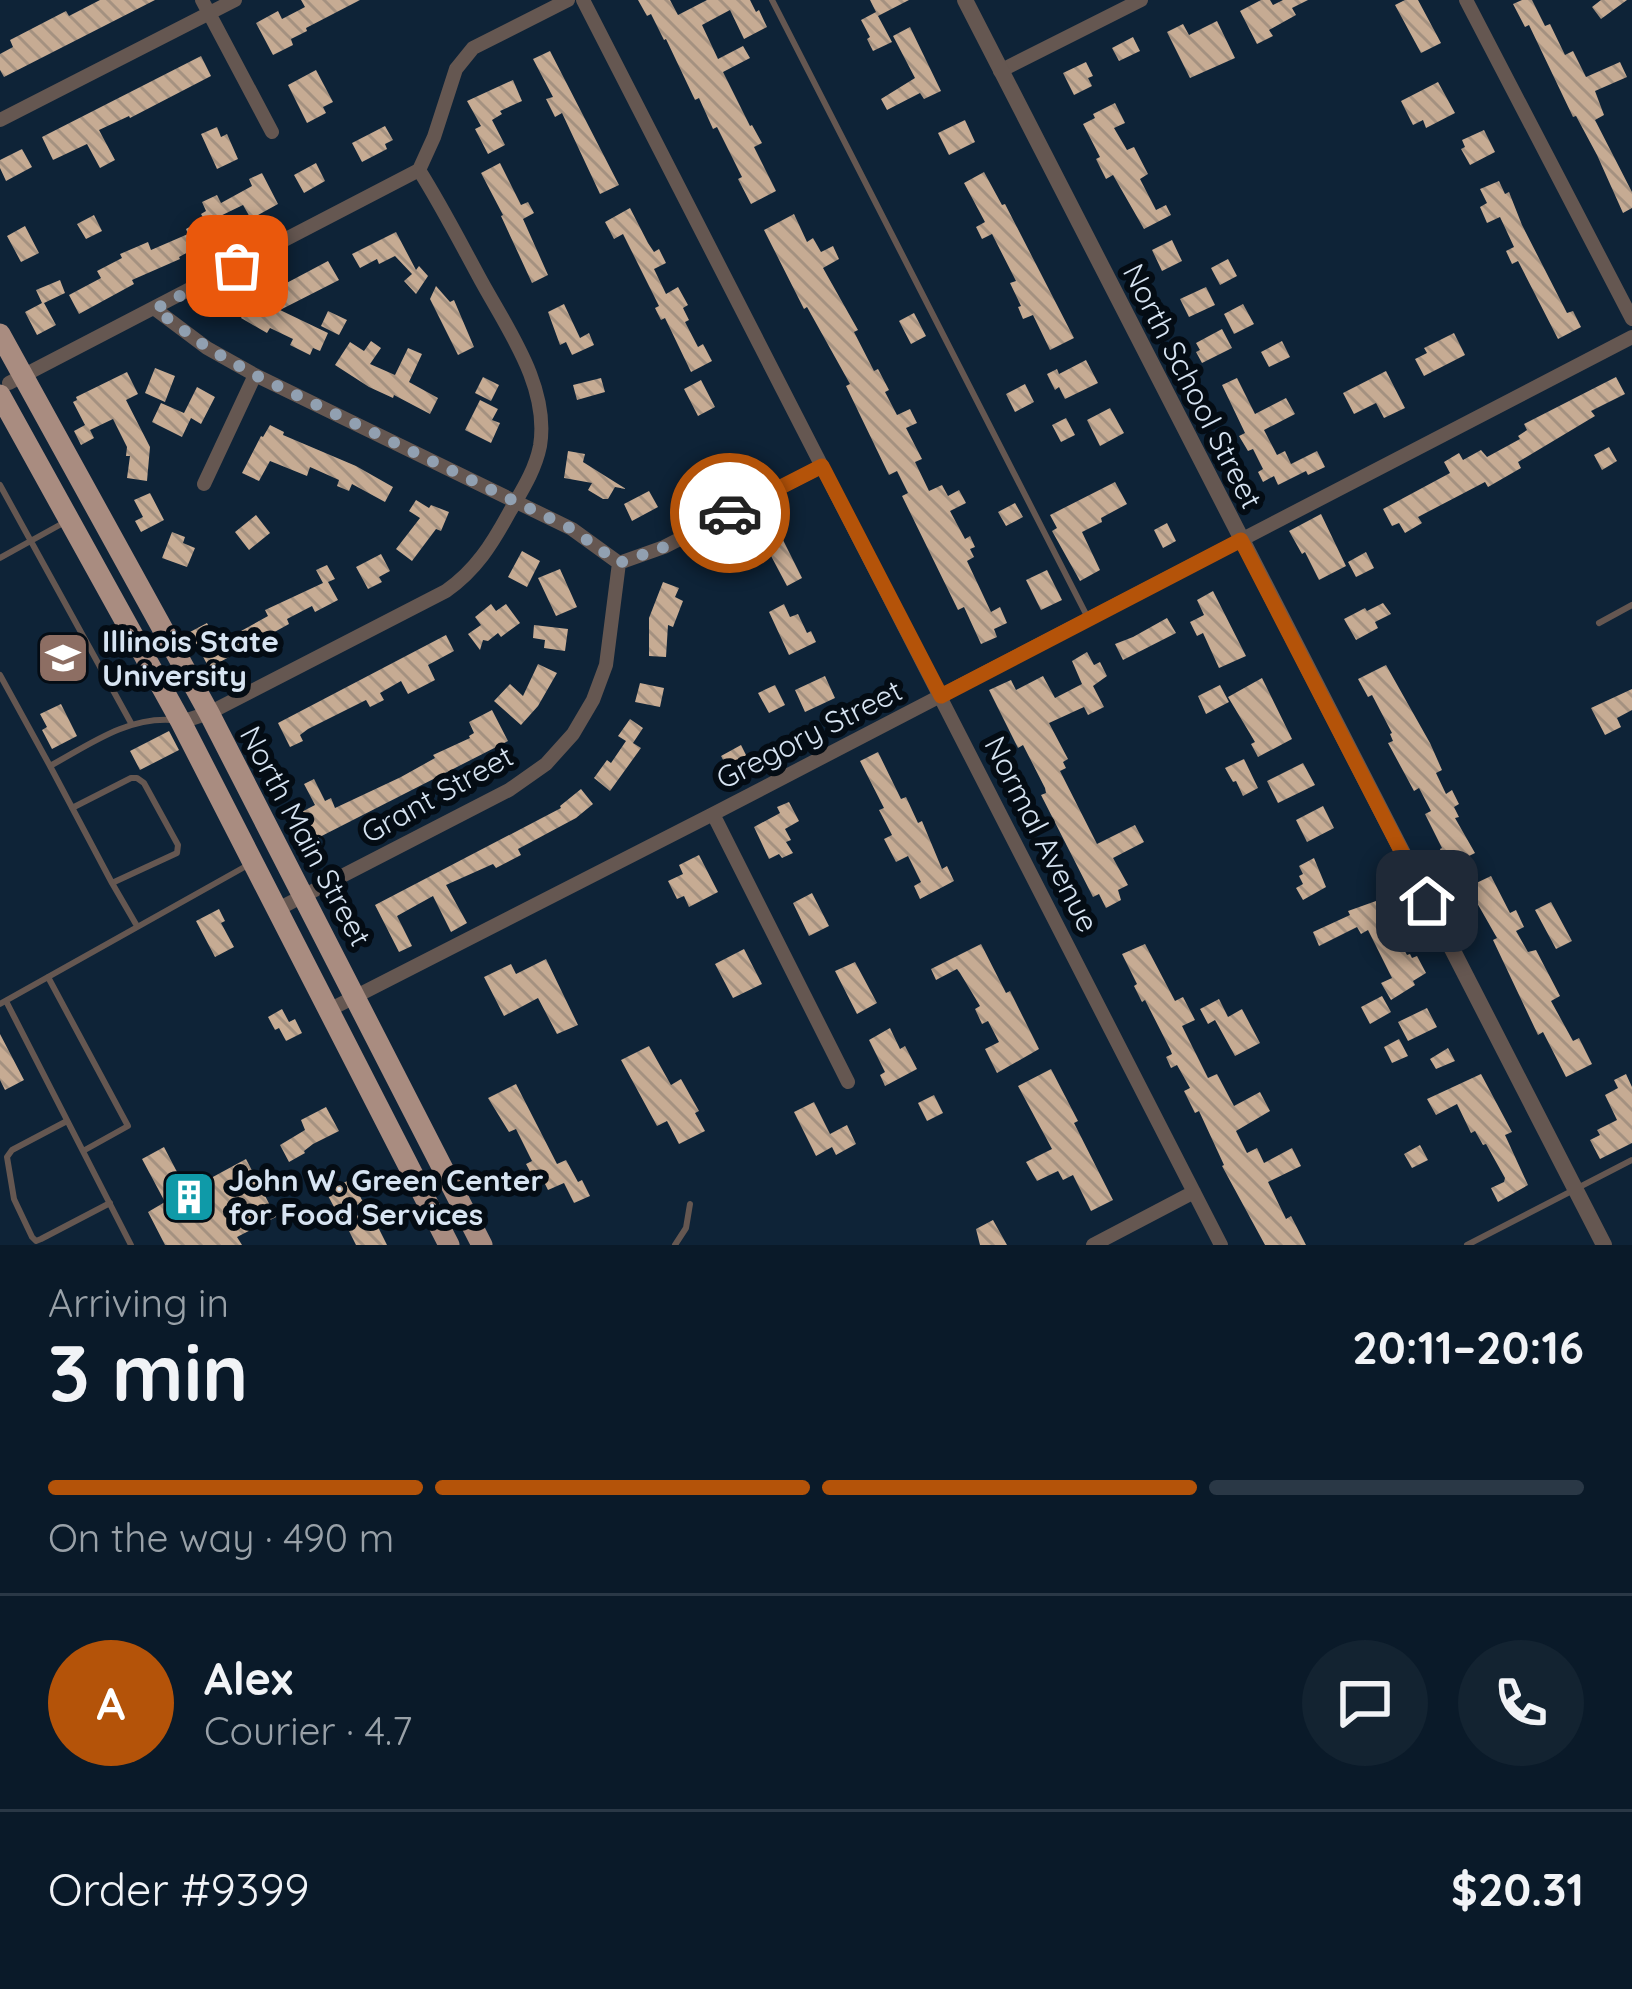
<!DOCTYPE html>
<meta charset="utf-8">
<style>
body{margin:0;font-family:Quicksand,sans-serif;background:#132331;color:#f1f3f6;height:100vh;display:flex;flex-direction:column;font-size:45px;white-space:nowrap}
*{box-sizing:border-box;margin:0}
p{font-size:39px;color:#99a1a8}
.icon{flex:none;width:66px;height:66px;fill:none;stroke:currentColor;stroke-width:2;stroke-linecap:round;stroke-linejoin:round}
.map{position:relative;height:1245px;overflow:hidden}
.panel{display:flex;flex-direction:column;background:#0a1a29;flex:1}
.panel>*{flex:none}
.pin{position:absolute;display:grid;place-items:center;width:102px;height:102px;color:#fff;margin:-51px;border-radius:24px;box-shadow:0 6px 18px #0006}
.courier{position:absolute;display:grid;place-items:center;width:120px;height:120px;margin:-60px;border:9px solid #b45309;border-radius:50%;background:#fff;color:#222;box-shadow:0 3px 15px #0007}
.summary em{font-style:normal;font-weight:700}
.summary div{display:flex;flex-direction:column-reverse}
.summary{display:flex;align-items:center;justify-content:space-between;height:204px;padding:0 48px}
h1{font-size:78px;font-weight:700;line-height:90px}
.bar{display:grid;grid-template-columns:repeat(4,1fr);gap:18px 12px;align-content:center;height:144px;padding:0 48px}
.bar i{height:15px;border-radius:9px;background:#2a3846}
.bar .selected{background:#b45309}
.bar p{grid-column:span 4}
.line{display:flex;align-items:center;gap:30px;padding:0 48px;border-top:3px solid #2a3846}
.line div{flex:1}
.round{display:grid;place-items:center;flex:none;width:126px;height:126px;border-radius:63px;background:#132331}
.map>svg:first-child{display:block}
.building{fill:url(#building-back-hatch)}
.lines{fill:none;stroke-linecap:round;stroke-linejoin:round}
.service{stroke:#655751;stroke-width:6}
.minor{stroke:#655751;stroke-width:14}
.tertiary{stroke:#655751;stroke-width:16}
.primary{stroke:#a98c80;stroke-width:21}
.done{stroke:#91a0b1;stroke-width:12;stroke-dasharray:0 21.6}
.route{stroke:#b45309;stroke-width:15}
.labels{text-anchor:middle;dominant-baseline:central;stroke-width:12;stroke-linejoin:round;paint-order:stroke}
.street-label{font-size:30px;fill:#d7e4f2;stroke:#040c14}
.poi-label{font-size:30px;font-weight:bold;fill:#d7e4f2;stroke:#040c14;text-anchor:start}
</style>
<div class="map">
<svg width="1632" height="1245" viewBox="0 0 1632 1245">
<defs>
<pattern id="building-back-hatch" width="6" height="6" patternUnits="userSpaceOnUse" patternTransform="scale(3)"><rect width="6" height="6" fill="#c6ab93"/><path d="M-1 5l2 2M0 0l6 6M5-1l2 2" fill="none" stroke="#a49180"/></pattern>
</defs>
<rect width="100%" height="100%" fill="#0e2337"/>
<path class="building" d="M100,0H155L4,77L0,70V54L13,47L10,40L66,11L69,16Z
M301,0H360L306,28L307,31L291,39L293,45L273,55L256,23L278,11L282,19L305,7Z
M638,0H670L678,15L707,0H750L756,12L759,10L767,27L744,39L730,10L702,25L718,59L743,46L750,58L723,72L750,126L752,125L762,143L754,147L776,191L751,204L738,179L742,177L717,127L713,129L699,98L695,100L666,39L664,40L651,14L647,16Z
M870,0H909L878,16L892,42L873,51L867,39L870,37L861,20L876,12Z
M1261,0H1270L1273,5L1283,0H1308L1292,8L1296,15L1269,30L1273,36L1257,44L1240,11Z
M1405,0H1418L1441,43L1421,53L1395,5Z
M1522,0H1532L1545,26L1550,24L1565,55L1573,51L1586,77L1620,62L1627,77L1595,91L1604,115L1595,120L1632,192V208L1623,213L1597,155L1576,116L1573,117L1529,25L1525,27L1513,4Z
M1601,0H1627L1601,19L1592,7Z
M1217,21L1235,58L1190,78L1167,32L1183,24L1189,35Z
M910,27L941,91L924,99L920,93L887,110L881,99L915,78L893,36Z
M1133,37L1140,51L1119,61L1112,48Z
M550,51L619,185L600,194L562,113L555,117L546,99L553,97L533,59Z
M201,56L211,76L130,118L129,116L99,130L115,160L100,168L87,144L53,160L42,137Z
M1086,62L1093,76L1088,78L1092,86L1074,95L1063,73Z
M316,70L333,102L323,107L326,113L307,123L288,85Z
M513,80L522,101L500,111L502,114L492,120L505,145L488,154L475,129L481,126L467,101Z
M1438,82L1455,113L1426,128L1423,120L1413,125L1401,101Z
M1115,103L1125,123L1114,128L1127,150L1134,147L1148,174L1140,179L1156,210L1166,205L1171,215L1144,229L1113,175L1106,179L1096,159L1100,157L1083,124L1095,118L1093,114Z
M965,120L975,142L949,155L938,133Z
M385,126L393,140L385,144L387,149L362,162L352,143Z
M217,127L221,137L227,134L238,159L217,169L201,134Z
M1484,130L1495,152L1470,165L1461,149L1465,147L1462,140Z
M22,149L32,167L6,181L0,168V160Z
M316,163L325,181L304,193L294,175Z
M500,163L521,205L528,202L534,213L523,219L548,275L532,283L501,216L503,215L481,173Z
M984,172L1002,205L1005,204L1074,338L1050,350L1033,315L1023,319L1018,307L1021,306L1010,283L1016,281L992,234L982,239L976,227L985,222L964,183Z
M262,173L278,204L251,219L243,205L212,220L220,235L179,257L180,259L132,280L134,284L79,314L69,295L101,278L97,271L122,258L120,254L148,242L151,250L188,234L186,229L204,219L201,214L206,211L202,202L217,195L221,203L252,186L249,179Z
M1499,181L1505,194L1509,192L1522,225L1567,313L1573,311L1581,327L1558,339L1518,261L1512,264L1506,251L1514,247L1500,217L1487,223L1480,207L1487,203L1480,189Z
M630,208L648,243L654,252L659,249L666,263L654,269L666,294L678,287L688,305L683,308L689,320L685,322L698,347L703,344L712,361L691,372L665,318L661,320L655,308L659,306L623,234L614,239L605,222Z
M794,214L807,242L813,238L821,252L833,246L839,259L823,268L858,330L854,332L874,371L878,369L889,390L885,392L897,415L910,409L917,423L906,428L922,459L915,462L929,491L942,485L948,496L959,490L966,503L950,511L965,539L970,536L975,547L970,549L974,557L967,561L991,612L1000,607L1007,623L994,629L997,637L981,644L964,607L958,610L902,496L908,493L897,471L889,475L846,386L850,384L807,307L804,309L764,230Z
M94,215L102,231L86,239L77,224Z
M25,226L39,253L21,262L7,236Z
M396,232L416,270L419,266L428,276L416,294L404,281L412,274L395,256L379,264L377,259L360,268L352,254Z
M1172,240L1182,261L1162,271L1152,250Z
M1228,259L1237,276L1220,285L1211,268Z
M328,261L339,280L280,310L328,333L320,351L313,348L310,355L290,345L293,339L270,328L267,333L241,318L249,303Z
M60,280L65,293L44,303L56,325L37,335L25,312L42,303L36,290Z
M436,286L450,302L454,300L474,347L458,355L430,299Z
M1206,287L1215,305L1189,317L1180,299Z
M564,304L580,338L589,333L594,345L572,355L566,342L560,345L548,312Z
M1243,304L1254,324L1234,334L1224,314Z
M328,311L347,320L339,335L321,326Z
M914,313L926,336L911,344L899,321Z
M1222,329L1232,348L1202,363L1196,352L1200,350L1196,343Z
M1454,333L1465,355L1424,376L1415,359L1427,353L1424,348Z
M371,341L381,348L370,364L395,375L408,348L422,354L409,382L438,398L430,414L394,395L393,398L369,387L335,365L350,342L364,351Z
M1282,341L1290,357L1269,367L1261,352Z
M1086,360L1098,383L1065,399L1059,387L1055,390L1047,374L1057,369L1059,374Z
M155,368L175,376L165,402L145,393Z
M1386,371L1405,408L1384,418L1376,403L1354,414L1343,393Z
M127,372L138,394L126,400L150,447L147,481L127,478L130,456H126L127,447L113,419L90,430L94,438L81,445L74,431L85,425L73,402L77,400L76,397Z
M483,377L499,385L491,401L475,393Z
M1616,377L1625,394L1591,411L1595,416L1518,462L1521,468L1488,487L1485,482L1418,517L1422,523L1405,533L1399,523L1392,526L1383,509L1450,473L1444,462L1459,453L1463,460L1481,450L1487,457L1520,439L1518,436L1527,430L1524,424Z
M601,378L605,392L577,400L573,385Z
M1237,378L1255,414L1286,398L1295,414L1264,430L1277,455L1285,451L1291,464L1317,451L1325,467L1308,475L1306,471L1278,485L1274,476L1263,482L1258,472L1263,469L1253,449L1248,451L1239,436L1245,433L1222,385Z
M701,380L715,407L698,416L684,389Z
M1025,384L1034,402L1015,412L1006,394Z
M197,387L215,397L201,424L191,418L182,437L152,422L161,403L184,413Z
M480,400L498,409L492,420L500,423L491,443L465,430Z
M1110,408L1124,433L1100,446L1087,420Z
M1066,418L1075,435L1061,442L1052,425Z
M270,425L284,432L283,435L356,466L393,487L385,502L352,484L349,491L337,486L339,480L310,467L307,476L270,461L259,481L242,473L261,436L263,437Z
M1609,447L1617,461L1602,470L1594,455Z
M568,451L585,454L583,462L626,489L615,487L608,499H603L588,490L592,483L564,478Z
M1115,482L1127,504L1101,518L1102,522L1082,532L1100,570L1080,581L1052,531L1057,528L1050,515Z
M649,491L658,507L632,521L624,504Z
M150,493L164,520L141,532L135,521L143,517L134,500Z
M416,500L429,508L431,505L449,512L441,531L436,529L412,561L396,549L420,518L409,511Z
M1015,503L1023,517L1006,526L998,512Z
M1321,514L1346,566L1319,580L1305,552L1302,554L1289,531Z
M256,515L270,533L249,550L235,532Z
M771,516L802,578L787,586L770,554L750,563L743,548L761,539L753,526Z
M1167,523L1176,541L1163,548L1154,530Z
M172,532L185,537L183,543L195,548L187,567L162,558Z
M522,551L540,561L527,587L508,577Z
M1366,552L1374,568L1356,577L1348,562Z
M381,554L390,571L379,577L382,582L368,589L356,567Z
M327,565L335,579L328,582L338,600L315,612L312,606L287,619L289,624L209,668L190,632L207,623L217,642L223,641L268,616L265,610L323,583L316,570Z
M560,569L577,607L556,616L538,578Z
M1047,570L1062,600L1041,610L1026,580Z
M663,582L679,588L675,597L683,601L673,627L668,625L666,657L649,656V618Z
M1213,591L1246,656L1219,668L1203,633L1197,636L1190,622L1204,615L1197,600Z
M1383,603L1391,614L1375,622L1378,628L1356,640L1344,619L1365,608L1367,611Z
M491,604L496,611L506,604L520,623L501,637L498,633L488,641L483,640L480,650L468,634L481,625L475,617Z
M784,604L790,617L798,614L807,633L811,631L816,642L789,655L769,612Z
M1167,618L1176,633L1123,660L1115,644L1133,637Z
M534,625L568,629L565,651L544,648L545,640L533,638Z
M446,635L454,651L428,665L435,680L408,694L401,681L380,693L384,700L370,707L366,700L308,729L300,735L303,741L290,747L278,723Z
M1087,652L1094,665L1100,662L1107,676L1093,686L1104,707L1088,715L1084,707L1049,723L1068,759L1063,762L1066,768L1060,771L1097,844L1135,825L1144,842L1113,858L1128,885L1118,890L1121,900L1106,908L1099,894L1093,897L1041,795L1046,793L1045,788L1023,745L1018,748L989,690L1011,680L1016,690L1043,676L1055,698L1082,684L1072,661Z
M538,664L557,673L538,706L521,725L494,701L510,684L523,696Z
M1386,665L1430,743L1442,770L1436,773L1446,794L1452,790L1459,804L1454,807L1459,817L1455,818L1475,853L1455,863L1448,865L1440,849L1442,848L1425,814L1431,811L1419,788L1414,791L1388,743L1393,741L1390,734L1392,733L1372,695L1368,697L1358,679Z
M825,676L835,698L805,712L795,690Z
M1262,678L1292,739L1258,757L1251,744L1255,742L1228,697Z
M640,683L664,688L660,707L635,702Z
M775,685L785,705L769,713L758,693Z
M1220,685L1229,702L1206,714L1198,696Z
M1632,689V710L1617,718L1621,727L1605,735L1591,708Z
M61,704L77,736L52,749L42,730L47,727L40,714Z
M492,710L508,741L302,846L288,819L315,805L304,784L314,779L325,801L331,798L335,808L401,777L435,758L433,755L470,738L469,736L474,733L469,722Z
M630,719L643,728L633,743L641,748L610,791L594,778L607,760L611,763L626,741L618,736Z
M169,731L179,750L140,770L130,751Z
M741,745L749,761L729,771L721,756Z
M878,752L901,799L906,797L918,823L922,821L942,869L947,866L954,881L920,899L914,886L921,882L908,856L896,862L884,839L892,835L879,810L884,808L860,761Z
M1244,759L1258,788L1243,796L1236,781L1233,782L1225,768Z
M1303,763L1315,785L1278,803L1267,781Z
M581,789L593,804L576,818L518,849L521,855L496,868L493,864L446,885L467,923L451,932L433,896L397,916L412,946L399,952L375,905L561,808L560,806Z
M789,802L799,821L785,829L791,840L786,842L793,853L782,858L779,854L769,859L754,827L780,813L777,807Z
M1323,806L1334,828L1307,842L1296,820Z
M699,855L718,892L689,907L684,896L677,899L668,881L683,874L679,865Z
M1314,858L1326,887L1303,900L1296,888L1303,884L1299,876L1303,874L1299,866Z
M1491,876L1510,913L1516,910L1524,927L1516,931L1528,952L1536,950L1560,996L1551,1001L1573,1041L1579,1038L1592,1064L1566,1077L1543,1032L1538,1035L1493,940L1497,938L1468,887Z
M812,893L829,926L809,936L793,903Z
M1376,901L1407,955L1410,954L1412,958L1417,956L1426,973L1413,981L1415,985L1391,1000L1381,983L1392,978L1368,930L1361,934L1357,927L1319,946L1313,932L1350,915L1348,911Z
M1551,902L1572,941L1556,949L1535,910Z
M219,909L225,921L221,923L234,947L215,957L196,921Z
M981,944L1006,993L1010,991L1039,1049L997,1073L985,1049L999,1042L988,1021L982,1024L975,1009L980,1006L960,973L957,969L936,980L931,969Z
M1145,944L1175,1001L1183,997L1195,1020L1182,1026L1208,1078L1217,1074L1234,1106L1260,1092L1270,1111L1236,1131L1247,1153L1257,1148L1264,1163L1292,1148L1301,1166L1268,1182L1286,1219L1291,1216L1306,1245H1265L1222,1166L1224,1165L1199,1111L1195,1113L1184,1091L1190,1088L1177,1065L1171,1068L1166,1057L1172,1054L1170,1049L1145,1000L1142,1002L1134,986L1137,984L1122,954Z
M744,949L762,984L733,998L715,964Z
M546,959L578,1025L557,1034L538,998L504,1016L484,977L511,964L516,974Z
M855,962L877,1003L857,1014L835,971Z
M1382,996L1391,1012L1370,1024L1361,1007Z
M1219,999L1228,1017L1242,1009L1260,1043L1235,1056L1215,1020L1208,1024L1200,1009Z
M1427,1008L1437,1027L1408,1041L1398,1022Z
M282,1009L289,1022L295,1019L302,1033L286,1041L279,1028L275,1030L268,1017Z
M890,1028L900,1049L905,1046L917,1069L885,1086L880,1075L885,1072L869,1040Z
M0,1034L24,1080L5,1090L0,1080Z
M1399,1039L1408,1056L1392,1063L1384,1047Z
M649,1046L671,1085L681,1079L699,1111L695,1113L705,1131L679,1144L667,1121L657,1126L621,1060Z
M1448,1048L1455,1061L1436,1069L1430,1059Z
M1051,1069L1078,1121L1074,1123L1113,1200L1091,1211L1073,1175L1063,1180L1058,1171L1037,1181L1026,1162L1052,1149L1018,1086Z
M1481,1074L1512,1132L1505,1135L1528,1185L1498,1202L1491,1188L1504,1182L1505,1178L1486,1144L1483,1145L1475,1131L1471,1133L1457,1104L1436,1115L1427,1099Z
M1626,1074L1632,1087V1143L1600,1159L1590,1140L1600,1135L1597,1130L1617,1120L1605,1095L1618,1088L1614,1080Z
M516,1084L557,1164L566,1160L578,1182L582,1180L590,1196L574,1203L564,1183L548,1190L543,1180L538,1183L534,1179L526,1164L532,1161L516,1129L509,1132L488,1098Z
M934,1095L943,1113L927,1121L918,1103Z
M814,1102L830,1134L847,1125L856,1144L836,1155L832,1147L816,1156L794,1112Z
M326,1107L339,1131L313,1144L304,1151L305,1153L289,1162L280,1145L305,1130L301,1120Z
M1420,1145L1428,1160L1412,1168L1404,1154Z
M164,1147L187,1191L246,1159L276,1217L237,1237L242,1245H165L148,1212L165,1202L142,1159Z
M351,1179L363,1202L353,1207L365,1230L377,1225L387,1245H356L343,1219L341,1220L326,1192Z
M993,1220L1007,1245H980L976,1229Z"/>
<g class="lines">
<path class="service" d="M772,0L1087,616
M0,485L131,723
M0,558L65,522
M1599,623L1632,605
M0,675L50,766C89,745 126,717 172,720
M50,766L112,883L177,853L178,845L144,783L137,778H131L72,808
M112,883L137,926
M48,977L128,1126L83,1151
M6,1001L131,1245
M0,1004L248,865
M67,1121L12,1150L7,1157L14,1199L32,1237L36,1241L41,1239L110,1203
M675,1245L686,1228L690,1204
M1467,1245L1632,1160"/>
<path class="minor" d="M202,0L272,132
M583,0L1221,1245
M1466,0L1632,319
M1000,71L1141,0
M0,120L235,0
M155,309L207,348L255,375L572,529L619,563
M9,383L419,170L434,137L456,69L473,48L568,0
M204,484L255,375
M181,722L209,713L446,591C476,570 492,544 509,513C521,492 535,471 540,446C550,385 505,326 478,275C459,240 441,205 419,170
M713,814L848,1082
M278,909L509,790L546,764L573,734L593,700L606,665L619,563L664,547L822,466
M329,1010L713,814L1632,337
M1093,1245L1194,1192"/>
<path class="tertiary" d="M965,0L1604,1245"/>
<path class="primary" d="M0,334L209,713L482,1245
M0,395L181,722L449,1245"/>
</g>
<g class="lines">
<path class="done" d="M237,266L155,309L208,348L255,375L572,529L619,563L664,547L730,513"/>
<path class="route" d="M730,513L822,466L941,696L1241,540L1427,901"/>
</g>
<defs>
<g id="university-square" transform="scale(2.7)"><rect x="-9" y="-9" width="18" height="18" rx="4" fill="#8d6e63" stroke="#040c14"/><path d="M0-5L7-2L0 1L-7-2ZM-4 1L0 2.5L4 1V4Q0 6-4 4Z" fill="#fff"/></g>
<g id="building-square" transform="scale(2.7)"><rect x="-9" y="-9" width="18" height="18" rx="4" fill="#0f9aa8" stroke="#040c14"/><path d="M-4-6H4V6H1V3H-1V6H-4ZM-2.5-4.3h1.7v1.8h-1.7ZM.8-4.3h1.7v1.8H.8ZM-2.5-1h1.7V.8h-1.7ZM.8-1h1.7V.8H.8Z" fill="#fff"/></g>
</defs>
<g fill-rule="evenodd">
<use href="#university-square" x="63" y="658"/>
<use href="#building-square" x="189" y="1197"/>
</g>
<g class="labels">
<g class="street-label">
<text transform="translate(1193 386) rotate(63)">North School Street</text>
<text transform="translate(809 734) rotate(-27)">Gregory Street</text>
<text transform="translate(437 794) rotate(-29)">Grant Street</text>
<text transform="translate(1042 834) rotate(63)">Normal Avenue</text>
<text transform="translate(306 836) rotate(62)">North Main Street</text>
</g>
<g class="poi-label">
<text x="102" y="641">Illinois State<tspan x="102" dy="34">University</tspan></text>
<text x="228" y="1180">John W. Green Center<tspan x="228" dy="34">for Food Services</tspan></text>
</g>
</g>
</svg>
<div class="pin" style="left:237px;top:266px;background:#ea580c"><svg class="icon" aria-label="bag" viewBox="0 0 24 24"><path d="M5 8h14l-1 12H6zM9 8a3 3 0 0 1 6 0"/></svg></div>
<div class="pin" style="left:1427px;top:901px;background:#1f2937"><svg class="icon" aria-label="home" viewBox="0 0 24 24"><path d="M3 11l9-7 9 7M6 9v11h12V9"/></svg></div>
<div class="courier" style="left:730px;top:513px"><svg class="icon" aria-label="car" viewBox="0 0 24 24"><path d="M5 17H2v-5l4-1 3-4h7l3 4 3 1v5h-3M9 17h6M6 11h13"/><circle cx="7" cy="17" r="2"/><circle cx="17" cy="17" r="2"/></svg></div>
</div>
<section class="panel">
<div class="summary"><div><h1>3 min</h1><p>Arriving in</p></div><em>20:11–20:16</em></div>
<div class="bar"><i class="selected"></i><i class="selected"></i><i class="selected"></i><i></i><p>On the way · 490 m</p></div>
<div class="line" style="height:216px"><b class="round" style="background:#b45309;color:#fff">A</b><div><b>Alex</b><p>Courier · 4.7</p></div><a class="round"><svg class="icon" aria-label="chat" viewBox="0 0 24 24"><path d="M4 5h16v11H9l-5 4z"/></svg></a><a class="round"><svg class="icon" aria-label="phone" viewBox="0 0 24 24"><path d="M5 4h4l2 5-3 2q2 4 5 5l2-3 5 2v4C11 20 4 13 5 4z"/></svg></a></div>
<div class="line" style="height:156px"><div>Order #9399</div><b>$20.31</b></div>
</section>
